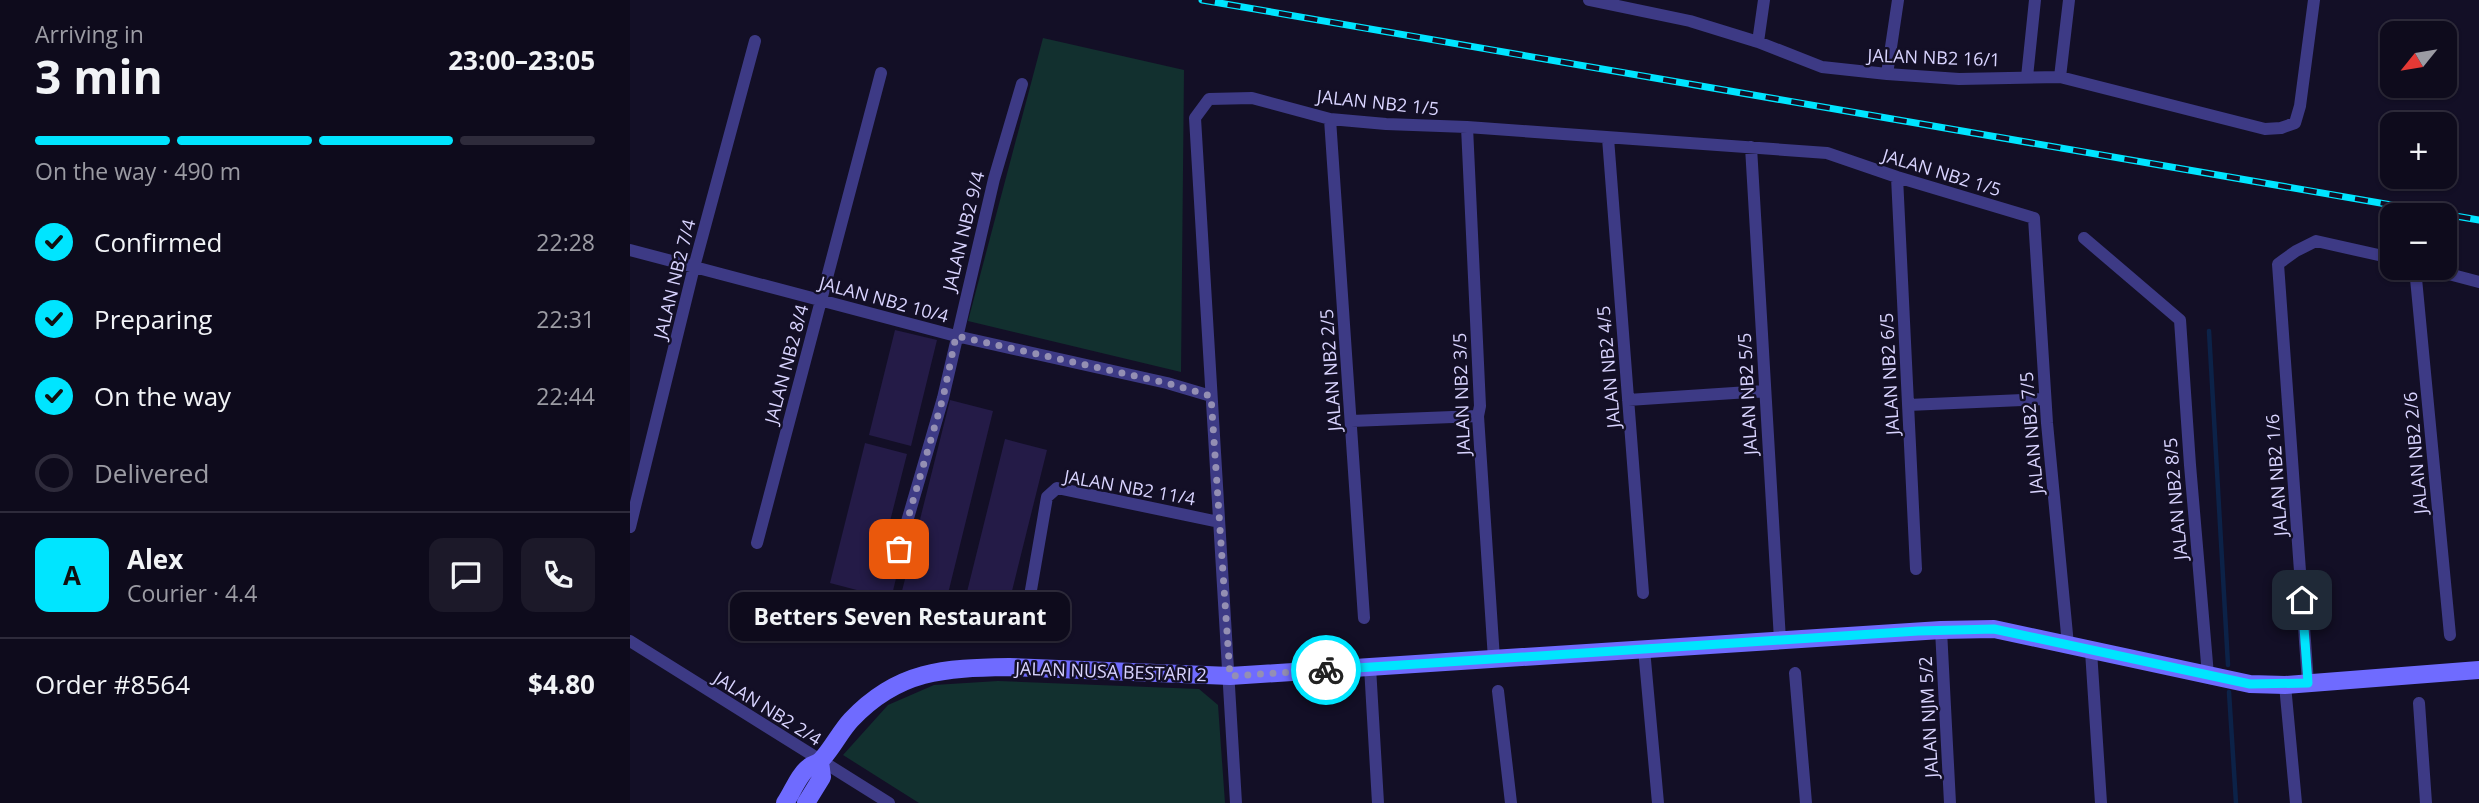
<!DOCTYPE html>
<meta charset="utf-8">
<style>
body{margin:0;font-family:"Open Sans",sans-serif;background:#1c1929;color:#f1f3f6;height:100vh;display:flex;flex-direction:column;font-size:26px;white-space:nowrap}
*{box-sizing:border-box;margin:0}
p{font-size:23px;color:#9b9ba3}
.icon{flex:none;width:38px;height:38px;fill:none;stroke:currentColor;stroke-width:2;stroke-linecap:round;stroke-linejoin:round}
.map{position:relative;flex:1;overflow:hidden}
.panel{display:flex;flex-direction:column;background:#0e0b1c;width:630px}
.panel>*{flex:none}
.needle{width:46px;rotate:240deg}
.controls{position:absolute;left:1750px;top:21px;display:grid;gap:14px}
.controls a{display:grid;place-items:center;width:77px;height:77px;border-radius:14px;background:#0e0b1c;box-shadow:0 2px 5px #0004,0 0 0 2px #2e2b3b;font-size:35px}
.pin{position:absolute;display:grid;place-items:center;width:60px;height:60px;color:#fff;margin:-30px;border-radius:14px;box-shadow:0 4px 10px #0006}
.courier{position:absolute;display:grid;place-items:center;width:70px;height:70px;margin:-35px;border:5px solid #00e5ff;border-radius:50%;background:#fff;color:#222;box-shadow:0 2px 9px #0007}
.bubble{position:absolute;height:49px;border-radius:14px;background:#0e0b1c;box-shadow:0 2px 5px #0004,0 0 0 2px #2e2b3b;font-size:23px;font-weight:700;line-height:49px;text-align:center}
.headline em{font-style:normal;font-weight:700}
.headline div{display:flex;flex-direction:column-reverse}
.headline{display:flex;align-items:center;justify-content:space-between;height:119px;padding:0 35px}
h1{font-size:46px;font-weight:700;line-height:52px}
.bar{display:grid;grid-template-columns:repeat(4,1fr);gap:10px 7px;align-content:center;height:84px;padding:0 35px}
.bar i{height:9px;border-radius:5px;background:#2e2b3b}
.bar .current{background:#00e5ff}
.bar p{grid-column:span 4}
.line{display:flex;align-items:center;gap:18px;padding:0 35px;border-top:2px solid #2e2b3b}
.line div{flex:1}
.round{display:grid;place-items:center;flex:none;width:74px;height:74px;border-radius:14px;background:#1c1929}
ol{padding:0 35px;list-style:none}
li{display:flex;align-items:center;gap:21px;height:77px}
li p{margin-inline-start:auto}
li .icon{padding:7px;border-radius:50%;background:#00e5ff;color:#111;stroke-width:4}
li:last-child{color:#9b9ba3}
li i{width:38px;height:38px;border:4px solid #2e2b3b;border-radius:50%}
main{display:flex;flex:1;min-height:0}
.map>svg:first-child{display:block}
.green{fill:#12302f}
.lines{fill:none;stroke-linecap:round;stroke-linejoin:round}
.stream{stroke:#0c2248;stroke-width:4.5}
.building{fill:#241b47}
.street{stroke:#3d3a85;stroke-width:12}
.secondary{stroke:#6f6bff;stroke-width:18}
.rail-casing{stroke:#00e5ff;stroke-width:7}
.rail{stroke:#130f26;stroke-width:4.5;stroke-dasharray:13;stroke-linecap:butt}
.done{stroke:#948fb3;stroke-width:7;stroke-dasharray:0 12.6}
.route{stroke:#00e5ff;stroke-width:9}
.labels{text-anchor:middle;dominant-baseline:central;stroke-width:5;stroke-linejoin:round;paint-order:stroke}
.street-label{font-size:18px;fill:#d9d4ff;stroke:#130f26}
</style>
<main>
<section class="panel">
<div class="headline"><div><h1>3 min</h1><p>Arriving in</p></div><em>23:00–23:05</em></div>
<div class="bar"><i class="current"></i><i class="current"></i><i class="current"></i><i></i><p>On the way · 490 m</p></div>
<ol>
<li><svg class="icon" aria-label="check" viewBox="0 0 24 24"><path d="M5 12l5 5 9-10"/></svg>Confirmed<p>22:28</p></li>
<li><svg class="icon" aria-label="check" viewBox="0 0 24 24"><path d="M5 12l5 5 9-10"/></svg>Preparing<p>22:31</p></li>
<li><svg class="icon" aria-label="check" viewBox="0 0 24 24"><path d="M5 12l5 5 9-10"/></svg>On the way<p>22:44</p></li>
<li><i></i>Delivered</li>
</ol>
<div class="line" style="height:126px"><b class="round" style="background:#00e5ff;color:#111">A</b><div><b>Alex</b><p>Courier · 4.4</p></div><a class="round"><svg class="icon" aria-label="chat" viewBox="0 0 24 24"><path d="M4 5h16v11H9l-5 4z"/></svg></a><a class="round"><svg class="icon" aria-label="phone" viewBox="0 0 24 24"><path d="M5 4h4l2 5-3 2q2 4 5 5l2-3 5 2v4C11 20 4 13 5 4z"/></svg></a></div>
<div class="line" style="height:91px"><div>Order #8564</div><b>$4.80</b></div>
</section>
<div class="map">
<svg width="1849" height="803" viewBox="0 0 1849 803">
<rect width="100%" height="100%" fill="#130f26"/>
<path class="green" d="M413,38L554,70L551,372L338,321Z
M368,681L569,689L588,705L595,803H289L213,755L258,705L304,685Z"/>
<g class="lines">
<path class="stream" d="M1579,331L1598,665
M1599,692L1606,803"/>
</g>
<path class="building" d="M265,330L307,340L281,446L239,435Z
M320,400L363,411L313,614L269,603Z
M375,439L417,450L376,615L334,604Z
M235,443L277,454L251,557L270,562L261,599L200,583Z"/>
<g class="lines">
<path class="street" d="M959,0L1060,21L1128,42L1192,67L1257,74L1329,79L1430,77L1635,129L1651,128L1665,123L1670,106L1684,0
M1128,42L1134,0
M1257,74L1268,0
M1397,77L1405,0
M1430,77L1439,0
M700,119L734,618
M837,127L850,406L848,416L864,659
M978,138L1013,593
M1121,147L1150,640
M1267,177L1286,569
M1454,238L1550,320L1560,465L1578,675
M0,250L326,336L537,383L581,396
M1785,268L1820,635
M1796,268L1849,282
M998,400L1134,391
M1278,405L1415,399
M721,421L848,416
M0,527L64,267L125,41
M127,543L251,73
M269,549L313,398L364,179L392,84
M401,590L417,497L427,488L589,522
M1311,630L1320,803
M0,641L259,803
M1014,649L1028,803
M1461,651L1471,803
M740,667L748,803
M1165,673L1176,803
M1678,683L1648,264L1666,251L1686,241L1762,258
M1655,685L1666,803
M868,691L881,803
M1789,703L1796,803
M606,803L565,118L579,99L622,98L700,119L756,124L837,127L1197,153L1267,177L1404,218L1417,423L1438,645"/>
<path class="secondary" d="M155,803C162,793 169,774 179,767C183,764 188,764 192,759C203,747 210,732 221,720C268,670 314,668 379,667L600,676L1311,630L1364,629L1620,684L1655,685L1849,670
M176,803L192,777L190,762"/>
<g class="rail-casing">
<path id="rail" d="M572,0L1849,220"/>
</g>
<use href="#rail" class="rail"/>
</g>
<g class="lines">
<path class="done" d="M269,549L313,398L326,336L537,383L581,396L600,676L696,670"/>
<path class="route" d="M696,670L1288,631L1364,629L1620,684L1678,683L1672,600"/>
</g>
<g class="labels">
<g class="street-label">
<text transform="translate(1304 57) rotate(2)">JALAN NB2 16/1</text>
<text transform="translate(748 102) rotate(6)">JALAN NB2 1/5</text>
<text transform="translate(1312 172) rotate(17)">JALAN NB2 1/5</text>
<text transform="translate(333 231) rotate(-76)">JALAN NB2 9/4</text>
<text transform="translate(44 279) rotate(-76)">JALAN NB2 7/4</text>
<text transform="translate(254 299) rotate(15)">JALAN NB2 10/4</text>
<text transform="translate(156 364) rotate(-75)">JALAN NB2 8/4</text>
<text transform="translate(978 367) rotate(-95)">JALAN NB2 4/5</text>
<text transform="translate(700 370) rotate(-94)">JALAN NB2 2/5</text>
<text transform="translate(1259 374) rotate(-93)">JALAN NB2 6/5</text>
<text transform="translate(831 394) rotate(-92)">JALAN NB2 3/5</text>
<text transform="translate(1117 394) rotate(-93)">JALAN NB2 5/5</text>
<text transform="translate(1401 433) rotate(-95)">JALAN NB2 7/5</text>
<text transform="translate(1785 453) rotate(-95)">JALAN NB2 2/6</text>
<text transform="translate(1646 475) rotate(-94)">JALAN NB2 1/6</text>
<text transform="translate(500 487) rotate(10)">JALAN NB2 11/4</text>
<text transform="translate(1545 499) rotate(-95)">JALAN NB2 8/5</text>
<text transform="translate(481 671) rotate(2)">JALAN NUSA BESTARI 2</text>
<text transform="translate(138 708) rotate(32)">JALAN NB2 2/4</text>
<text transform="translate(1298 717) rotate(-93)">JALAN NJM 5/2</text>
</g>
</g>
</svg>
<div class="controls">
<a><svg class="needle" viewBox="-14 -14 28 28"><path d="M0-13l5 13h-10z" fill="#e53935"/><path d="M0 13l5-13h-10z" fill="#9b9ba3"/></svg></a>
<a>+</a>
<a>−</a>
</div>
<div class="pin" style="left:269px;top:549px;background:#ea580c"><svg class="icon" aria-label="bag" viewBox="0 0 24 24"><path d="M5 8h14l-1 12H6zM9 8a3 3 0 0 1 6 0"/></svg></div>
<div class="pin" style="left:1672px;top:600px;background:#1f2937"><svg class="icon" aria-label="home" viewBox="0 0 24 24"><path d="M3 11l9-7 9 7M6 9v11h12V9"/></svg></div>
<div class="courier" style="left:696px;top:670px"><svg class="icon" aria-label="bike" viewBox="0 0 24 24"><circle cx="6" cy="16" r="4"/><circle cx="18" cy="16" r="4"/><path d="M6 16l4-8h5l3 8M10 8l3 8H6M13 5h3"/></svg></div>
<div class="bubble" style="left:100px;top:592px;width:340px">Betters Seven Restaurant</div>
</div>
</main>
